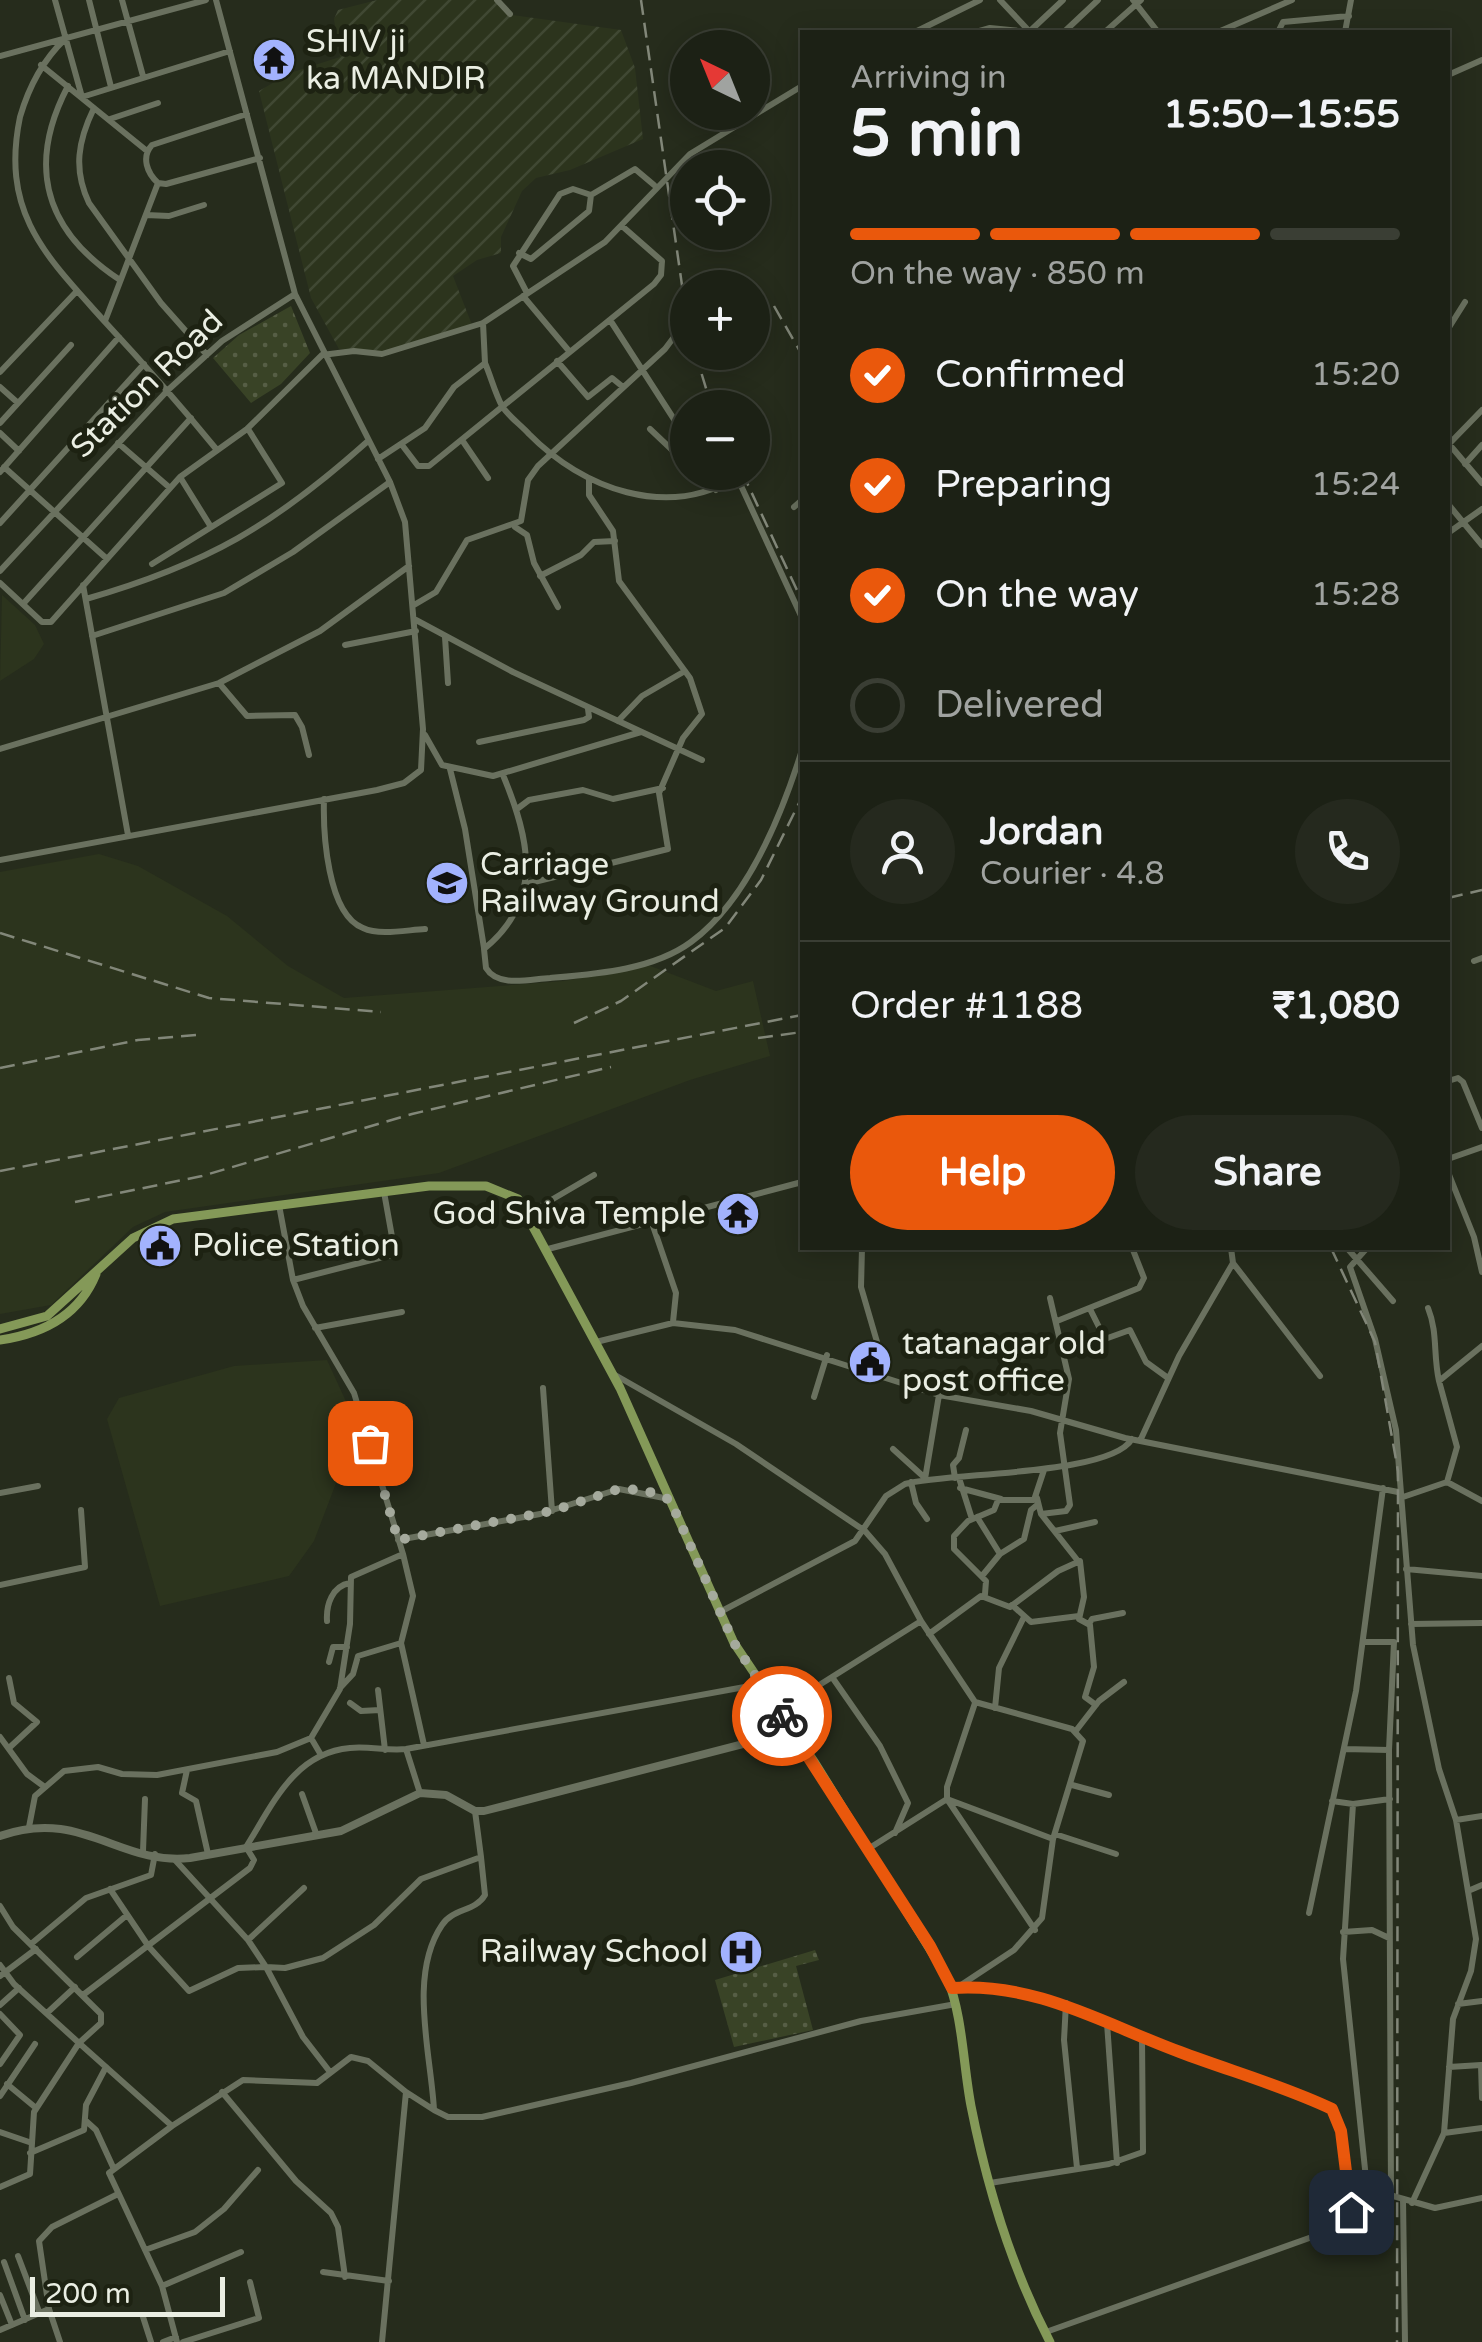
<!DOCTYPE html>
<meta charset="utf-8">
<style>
body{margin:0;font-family:"Varela Round",sans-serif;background:#25291e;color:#f1f3f6;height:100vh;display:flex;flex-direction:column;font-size:38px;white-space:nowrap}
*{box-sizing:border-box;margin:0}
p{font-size:32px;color:#a0a3a0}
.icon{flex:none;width:55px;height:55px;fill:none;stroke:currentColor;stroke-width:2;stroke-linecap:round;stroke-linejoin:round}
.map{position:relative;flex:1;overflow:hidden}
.details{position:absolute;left:800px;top:30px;width:650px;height:1220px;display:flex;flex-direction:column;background:#1c2115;border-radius:0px;box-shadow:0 5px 25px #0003,0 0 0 2px #3a3e34}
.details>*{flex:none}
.needle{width:65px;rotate:317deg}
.fabs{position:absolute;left:670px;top:30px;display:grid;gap:20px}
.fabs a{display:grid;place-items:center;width:100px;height:100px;border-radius:50%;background:#1c2115;box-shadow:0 5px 25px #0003,0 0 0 2px #3a3e34;font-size:50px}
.scale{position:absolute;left:30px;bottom:25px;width:195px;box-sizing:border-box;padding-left:10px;border:5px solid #eaeee3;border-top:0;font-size:28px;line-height:35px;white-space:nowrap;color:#eaeee3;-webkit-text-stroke:8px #1d2212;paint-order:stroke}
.pin{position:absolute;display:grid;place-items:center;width:85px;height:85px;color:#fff;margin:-42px;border-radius:20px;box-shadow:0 5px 15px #0006}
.courier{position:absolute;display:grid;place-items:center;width:100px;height:100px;margin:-50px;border:8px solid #ea580c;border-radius:50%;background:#fff;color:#222;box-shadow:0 2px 12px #0007}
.overview em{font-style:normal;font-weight:700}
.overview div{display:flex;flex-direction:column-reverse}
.overview{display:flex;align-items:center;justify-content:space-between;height:170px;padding:0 50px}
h1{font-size:65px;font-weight:700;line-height:75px}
.bar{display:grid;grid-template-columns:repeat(4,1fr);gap:15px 10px;align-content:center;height:120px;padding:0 50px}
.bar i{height:12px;border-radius:8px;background:#3a3e34}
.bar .on{background:#ea580c}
.bar p{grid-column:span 4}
.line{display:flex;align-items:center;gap:25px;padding:0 50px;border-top:2px solid #3a3e34}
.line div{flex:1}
.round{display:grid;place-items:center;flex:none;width:105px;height:105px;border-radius:52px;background:#25291e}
ol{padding:0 50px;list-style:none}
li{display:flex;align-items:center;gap:30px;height:110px}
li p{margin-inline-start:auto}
li .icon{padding:10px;border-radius:50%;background:#ea580c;color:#fff;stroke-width:4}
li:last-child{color:#a0a3a0}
li i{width:55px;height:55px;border:5px solid #3a3e34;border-radius:50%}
.primary-button{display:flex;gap:20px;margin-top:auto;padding:20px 50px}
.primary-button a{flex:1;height:115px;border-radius:60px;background:#ea580c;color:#fff;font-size:40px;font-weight:700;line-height:115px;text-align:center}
.primary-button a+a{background:#25291e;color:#f1f3f6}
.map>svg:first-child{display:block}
.built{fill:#2c341d}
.industrial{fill:url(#industrial-furrows)}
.park{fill:url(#park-dots)}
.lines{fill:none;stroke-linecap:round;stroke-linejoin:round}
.minor{stroke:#6a715f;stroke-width:6}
.tertiary{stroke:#6a715f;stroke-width:8}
.primary{stroke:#849958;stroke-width:9}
.rail{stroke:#828779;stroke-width:2.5;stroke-dasharray:15 8;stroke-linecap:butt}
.done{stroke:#a5aa9d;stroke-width:10;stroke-dasharray:0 18}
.route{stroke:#ea580c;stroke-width:12}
.labels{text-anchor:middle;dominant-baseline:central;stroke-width:10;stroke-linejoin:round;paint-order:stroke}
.poi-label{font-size:32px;fill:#eaeee3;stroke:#1d2212;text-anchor:start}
.street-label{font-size:32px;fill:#eaeee3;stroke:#1d2212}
</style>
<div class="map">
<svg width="1482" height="2342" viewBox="0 0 1482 2342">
<defs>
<pattern id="industrial-furrows" width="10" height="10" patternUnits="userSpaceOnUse" patternTransform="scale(2.5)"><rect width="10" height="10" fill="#2c341d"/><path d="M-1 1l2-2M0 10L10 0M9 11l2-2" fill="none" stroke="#404833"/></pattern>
<pattern id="park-dots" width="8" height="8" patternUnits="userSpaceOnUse" patternTransform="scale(2.5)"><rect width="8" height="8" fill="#394326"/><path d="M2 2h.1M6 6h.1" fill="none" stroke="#565e45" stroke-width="1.8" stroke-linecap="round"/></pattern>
</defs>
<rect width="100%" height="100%" fill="#262c1c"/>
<path class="built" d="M2,595L35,625L44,644L34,659L0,681Z
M99,854L138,866L227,916L288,966L344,998L564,981L648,965L716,991L753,981L770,1056L690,1080L439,1173L165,1212L133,1227L51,1305L0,1314V872Z
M327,1360L349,1408L354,1436L314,1541L289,1576L160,1606L107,1419L119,1398L234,1366Z"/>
<path class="industrial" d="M377,0H495L512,15L621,30L635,68L643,139L570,170L536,178L522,191L501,237V253L477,260L453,276L472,325L382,354L339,349L311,298L259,91L290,73L340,57L334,19L338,10Z"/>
<path class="park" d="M291,306L310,353L281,384L251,403L213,358L239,335Z
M815,1950L819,1960L796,1966L813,2030L734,2047L715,1980Z"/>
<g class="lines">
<path class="minor" d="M55,0L82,97L230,51
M89,0L111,87
M122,0L143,76
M497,0L510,14
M1000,0L1030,32
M1133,0L1158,32
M915,32L980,0
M976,32L990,28L1029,32L1063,0
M1064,32L1098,0
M1105,32L1141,0
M1218,32L1292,0
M1278,32L1283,22L1349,16
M1345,32L1351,0
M65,39C42,61 29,86 20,117C0,214 47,257 106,323C144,364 181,406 217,450
M0,56L206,0
M41,65L147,151
M1448,75L1482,60
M68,86C26,166 45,231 120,280
M94,108C78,141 73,169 89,203L161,303L207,355
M247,114L152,145C141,157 147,173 158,183L166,184L260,158
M110,119L158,103
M146,215L169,216L204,205
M519,253L531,259L589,211L591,195
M527,293L513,266L560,194L573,189L591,195L635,169L654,185
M523,296L569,351
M610,320L688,441
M105,321L158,183
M1448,329L1465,302
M557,361L588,397L612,378L623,387
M485,363C491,377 495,393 502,406C508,416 521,425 529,434C583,489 667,520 737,477L802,618
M0,372L76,292
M0,387L18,403
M1482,410L1449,444L1482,483
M0,423L71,345
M650,429L688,465
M0,433L19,451
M462,440L488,478
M118,443L170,488
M402,445L418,466H429L654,284L661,275L662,261L622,226
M378,459L425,428L454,387L485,363L483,323
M1465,464L1482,445
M4,467L106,558
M0,472L119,337
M706,472L716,490
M180,477L211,527
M1448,504L1482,545
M794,507L802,500
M0,523L144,364
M515,527L527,535L534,563L558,607
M1448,533L1482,509
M152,564L282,483L248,429
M0,571L168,390L222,341L295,294L216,0
M540,576L581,555L594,542L615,541
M0,583L42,622H51L180,477L247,429L322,355L354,351L382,354L483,323L605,242L690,154L802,86
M83,585L128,835
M86,599C208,564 274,525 368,441
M23,604L191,418
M414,605L436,592L467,540L521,521L528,480L538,466L665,349L686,321
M416,620L513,672L702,760
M92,636L224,593L293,552L390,482
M445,637L448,683
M345,645L416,631
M219,683L247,716L295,715L302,727L309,755
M618,721L642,696L685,671
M425,735L442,765L493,776L641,732
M479,742L584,720L589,717L588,709
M0,749L219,683L320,631L409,566
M450,769L465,829L484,948
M503,775C530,840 544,900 484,949L486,968C498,988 530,979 550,978C596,974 653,970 691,942C747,901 782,814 802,750
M324,799C323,832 327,914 363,928C380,936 406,930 425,929
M517,809L529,800L583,790L613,799L663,788
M0,860L377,790L404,783L421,770L423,729L405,522L390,482L295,294
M526,884L668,849L659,793L683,738L702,714L690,678L619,581L613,531L589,495V479
M1474,961L1482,958
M1448,1081L1458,1078L1463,1082L1482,1128
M1448,1159L1482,1147
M1448,1172L1474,1237L1482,1272
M279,1205L293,1280L303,1306L354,1393L403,1554L413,1596L401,1643L424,1745
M529,1213L594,1175
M652,1223L676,1293L673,1322
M862,1248L861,1287L882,1359L879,1373
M1231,1248L1233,1263L1320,1376
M1347,1248L1393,1301
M1367,1248L1350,1267L1375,1339L1396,1430L1413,1645L1439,1769L1456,1820L1476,1939L1471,1971L1453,2019L1444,2133L1412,2203
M548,1249L802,1182
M293,1280L391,1255L394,1248L384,1192
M1428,1308C1438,1333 1433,1354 1439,1381
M1090,1309L1105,1339L1130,1330L1146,1362L1168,1378
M1057,1321L1139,1288L1144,1278L1133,1250
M315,1328L402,1312
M596,1342L673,1323L735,1330L939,1395L1031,1411L1125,1438L1398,1492L1403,1497L1447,1482L1482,1501
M615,1375L736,1444L865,1531L885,1554L921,1621L975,1702L1072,1729L1083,1741L1053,1839L1042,1918L1014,1950L958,1987
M543,1388L552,1511
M814,1397L827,1355
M1140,1441L1179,1356L1233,1263
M893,1449L925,1478
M955,1478L953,1465L959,1458L966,1430
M959,1478L972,1519
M925,1479L939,1395
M911,1482L916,1503L927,1519
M1447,1482L1457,1447L1439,1381L1482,1346
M960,1488L1001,1499
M0,1493L38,1486
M1037,1498L1041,1514L1078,1561
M1041,1514L1066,1511L1070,1505L1060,1433L1069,1379L1050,1298
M977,1517L1000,1554L982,1576
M1055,1531L1095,1522
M398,1540L540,1514L619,1489L669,1499
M1000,1554L1024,1539L1031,1510L1037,1505
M1406,1569L1482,1576
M0,1585L85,1567L81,1510
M985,1594L986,1581L954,1549V1536L968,1521L994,1510L998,1500H1034L1044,1470
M1012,1605L1031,1622L1079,1616
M720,1612L855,1541L886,1496L905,1484C949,1472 1110,1476 1132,1439
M327,1621C326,1605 332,1586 350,1583
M1089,1624L1092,1619L1123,1613
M1411,1624L1482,1623
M929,1634L981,1596L1010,1607L1058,1571L1080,1561L1084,1597L1079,1619L1090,1625L1094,1667L1085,1697L1096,1705
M1364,1642H1394L1389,1750L1391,2194
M329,1662L333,1647H347
M832,1677L880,1746L908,1803L895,1833
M340,1688L353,1674L358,1656L401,1643
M378,1690L385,1750
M350,1703L361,1711L380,1710
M975,1703L947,1787V1799L1035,1930
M995,1708L999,1668L1023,1619
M778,1711L921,1621
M1075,1732L1099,1701L1124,1682
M0,1737L27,1774L42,1785
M311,1738L321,1755
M9,1748L37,1722L14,1703L9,1678
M406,1749L420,1793
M1344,1749L1389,1750
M187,1770L182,1793L196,1801L208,1854
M1072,1785L1109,1795
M302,1794L317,1836
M1332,1801L1353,1804L1390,1799
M1353,1804L1343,1959L1367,2188
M1456,1820L1482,1816
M29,1827L35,1796L64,1771L98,1767L122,1774L157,1775L277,1752L311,1738L340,1689L350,1624L351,1577L403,1554
M1055,1834L1116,1854
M868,1849L947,1799L1053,1839
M143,1851L145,1799
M175,1860L248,1940L266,1967L285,1968L323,1958L374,1925L421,1879L481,1857L475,1811
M110,1889L149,1947L189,1991L238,1968L266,1967L303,2037L330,2072
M1468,1891L1482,1885
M0,1906L13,1927L101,2014V2023L79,2043L172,2126L243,2080L317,2083L351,2057L368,2061L406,2092L382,2342
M1309,1913L1356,1691L1383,1488
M1343,1932L1372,1930L1389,1938
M248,1940L304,1888
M31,1944L86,1898L151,1875L155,1854
M77,1957L127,1915
M0,1965L14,1984L79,2043L34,2112L30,2174L0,2187
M0,1976L36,1949
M958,1987C1041,1987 1097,2021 1172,2049C1225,2069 1282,2085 1333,2109L1341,2131L1348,2183L1435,2208L1482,2198
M83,1995L250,1868L254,1860L246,1847C273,1804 294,1753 350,1748C369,1746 387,1751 406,1749L761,1684
M1066,2003L1064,2040L1077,2168
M1458,2004L1482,2001
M0,2005L19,1988
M47,2013L75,1987
M0,2014L20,2035L0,2064
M1107,2023L1117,2163
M1481,2065L1482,2098
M1449,2067L1481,2065
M7,2084L36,2108
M222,2092L296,2181L331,2213L338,2227L345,2277
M406,2092L434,2110C431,2054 408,1975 442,1925C453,1908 475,1912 485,1895L481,1857
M0,2096L35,2044
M434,2110L448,2117H482L631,2083L861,2021L956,2004
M85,2120L96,2130L113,2167
M172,2126L109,2173L162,2286L177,2342
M0,2132L29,2142
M1444,2133L1482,2128
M30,2153L84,2130L86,2105L106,2067
M990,2183L1109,2164L1143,2152L1142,2038
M1403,2200L1405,2342
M145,2250L195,2232L224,2209L258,2170
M18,2256L40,2314
M4,2262L25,2320
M323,2272L389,2281
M162,2286L241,2252
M0,2295L12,2325
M49,2309L60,2342
M143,2317L151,2342
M0,2330L49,2309L39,2241L52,2227L116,2195
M1046,2332L1340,2227L1350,2218L1348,2183
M163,2342L176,2337
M183,2342L259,2318L250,2282"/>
<path class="tertiary" d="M0,1836C81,1807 120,1866 190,1858L341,1831L420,1793L446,1795L475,1811H484L793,1731"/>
<path class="primary" d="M0,1329L47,1316L133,1238L173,1219L429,1186H486L518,1199L620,1388L734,1643L815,1763L947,1977C963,2017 963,2064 971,2106C987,2187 1012,2269 1050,2342
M0,1340C42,1334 79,1316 96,1274"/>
<path class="rail" d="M641,0L688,327
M774,306L802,355
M695,352L712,408
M742,472L802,601
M1448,898L1482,890
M0,933L209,998L381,1012
M574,1023L621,1001L725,928L761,880L802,797
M758,1038L802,1032
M0,1068L138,1040L196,1035
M0,1171L802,1015
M75,1202L202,1176L412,1114L611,1067
M1331,1248L1375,1342L1398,1471L1397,2342"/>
</g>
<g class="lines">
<path class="done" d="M370,1443L398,1540L552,1511L619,1489L645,1490L670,1500L734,1643L782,1716"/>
<path class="route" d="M782,1716L930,1946L952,1988C1036,1982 1104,2024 1180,2052C1230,2071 1284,2086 1332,2109L1341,2131L1351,2212"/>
</g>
<defs>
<g id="temple-disc" transform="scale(2.25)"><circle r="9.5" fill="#a2b2fd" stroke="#1d2212"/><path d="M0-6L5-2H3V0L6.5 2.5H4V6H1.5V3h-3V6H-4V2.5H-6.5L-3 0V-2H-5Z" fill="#111"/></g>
<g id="university-disc" transform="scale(2.25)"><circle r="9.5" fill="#a2b2fd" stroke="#1d2212"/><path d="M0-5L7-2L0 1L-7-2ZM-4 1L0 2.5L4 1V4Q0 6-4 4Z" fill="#111"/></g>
<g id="civic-disc" transform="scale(2.25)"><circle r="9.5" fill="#a2b2fd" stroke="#1d2212"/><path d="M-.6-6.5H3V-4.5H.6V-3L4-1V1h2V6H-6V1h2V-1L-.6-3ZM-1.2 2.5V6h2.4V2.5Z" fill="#111"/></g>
<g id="hospital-disc" transform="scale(2.25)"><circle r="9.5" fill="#a2b2fd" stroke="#1d2212"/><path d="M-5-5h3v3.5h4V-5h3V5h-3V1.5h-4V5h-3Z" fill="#111"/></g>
</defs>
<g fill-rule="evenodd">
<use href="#temple-disc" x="274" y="60"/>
<use href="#university-disc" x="447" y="883"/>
<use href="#temple-disc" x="738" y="1214"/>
<use href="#civic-disc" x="160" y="1246"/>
<use href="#civic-disc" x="870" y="1362"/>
<use href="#hospital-disc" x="741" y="1952"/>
</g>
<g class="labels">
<g class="poi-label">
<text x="306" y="42">SHIV ji<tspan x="306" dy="37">ka MANDIR</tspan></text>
<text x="480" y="865">Carriage<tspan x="480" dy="37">Railway Ground</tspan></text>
<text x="706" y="1214" text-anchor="end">God Shiva Temple</text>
<text x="192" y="1246">Police Station</text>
<text x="902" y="1344">tatanagar old<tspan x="902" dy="37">post office</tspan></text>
<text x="708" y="1952" text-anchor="end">Railway School</text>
</g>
<g class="street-label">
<text transform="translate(147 384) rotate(-44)">Station Road</text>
</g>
</g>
</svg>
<div class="fabs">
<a><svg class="needle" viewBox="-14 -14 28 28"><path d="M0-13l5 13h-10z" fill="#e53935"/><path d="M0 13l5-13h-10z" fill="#a0a3a0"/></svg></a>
<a><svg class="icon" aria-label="locate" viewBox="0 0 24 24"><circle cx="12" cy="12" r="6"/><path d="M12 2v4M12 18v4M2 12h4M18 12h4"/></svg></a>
<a>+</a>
<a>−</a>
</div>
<div class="scale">200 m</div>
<div class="pin" style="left:370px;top:1443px;background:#ea580c"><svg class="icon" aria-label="bag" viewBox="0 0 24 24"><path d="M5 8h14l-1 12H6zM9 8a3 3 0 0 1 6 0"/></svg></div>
<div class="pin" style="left:1351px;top:2212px;background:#1f2937"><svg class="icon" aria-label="home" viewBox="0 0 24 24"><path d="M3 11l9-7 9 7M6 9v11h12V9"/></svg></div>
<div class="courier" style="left:782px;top:1716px"><svg class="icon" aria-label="bike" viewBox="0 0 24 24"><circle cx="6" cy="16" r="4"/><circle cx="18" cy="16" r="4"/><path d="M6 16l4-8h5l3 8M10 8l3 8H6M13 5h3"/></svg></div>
<section class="details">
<div class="overview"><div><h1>5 min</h1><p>Arriving in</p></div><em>15:50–15:55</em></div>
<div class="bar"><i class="on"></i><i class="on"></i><i class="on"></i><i></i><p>On the way · 850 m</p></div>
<ol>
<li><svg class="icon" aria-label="check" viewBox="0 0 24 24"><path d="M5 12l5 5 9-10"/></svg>Confirmed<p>15:20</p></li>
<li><svg class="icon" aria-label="check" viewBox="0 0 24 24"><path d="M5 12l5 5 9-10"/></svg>Preparing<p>15:24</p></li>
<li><svg class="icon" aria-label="check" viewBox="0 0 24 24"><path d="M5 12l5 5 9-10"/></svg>On the way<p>15:28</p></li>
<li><i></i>Delivered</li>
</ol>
<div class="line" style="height:180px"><a class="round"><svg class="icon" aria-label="person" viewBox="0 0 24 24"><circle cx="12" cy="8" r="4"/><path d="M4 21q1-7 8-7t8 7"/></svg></a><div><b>Jordan</b><p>Courier · 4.8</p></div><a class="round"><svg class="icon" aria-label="phone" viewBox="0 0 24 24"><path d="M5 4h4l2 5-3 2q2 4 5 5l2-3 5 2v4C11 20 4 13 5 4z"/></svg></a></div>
<div class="line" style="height:130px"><div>Order #1188</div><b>₹1,080</b></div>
<div class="primary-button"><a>Help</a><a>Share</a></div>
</section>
</div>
